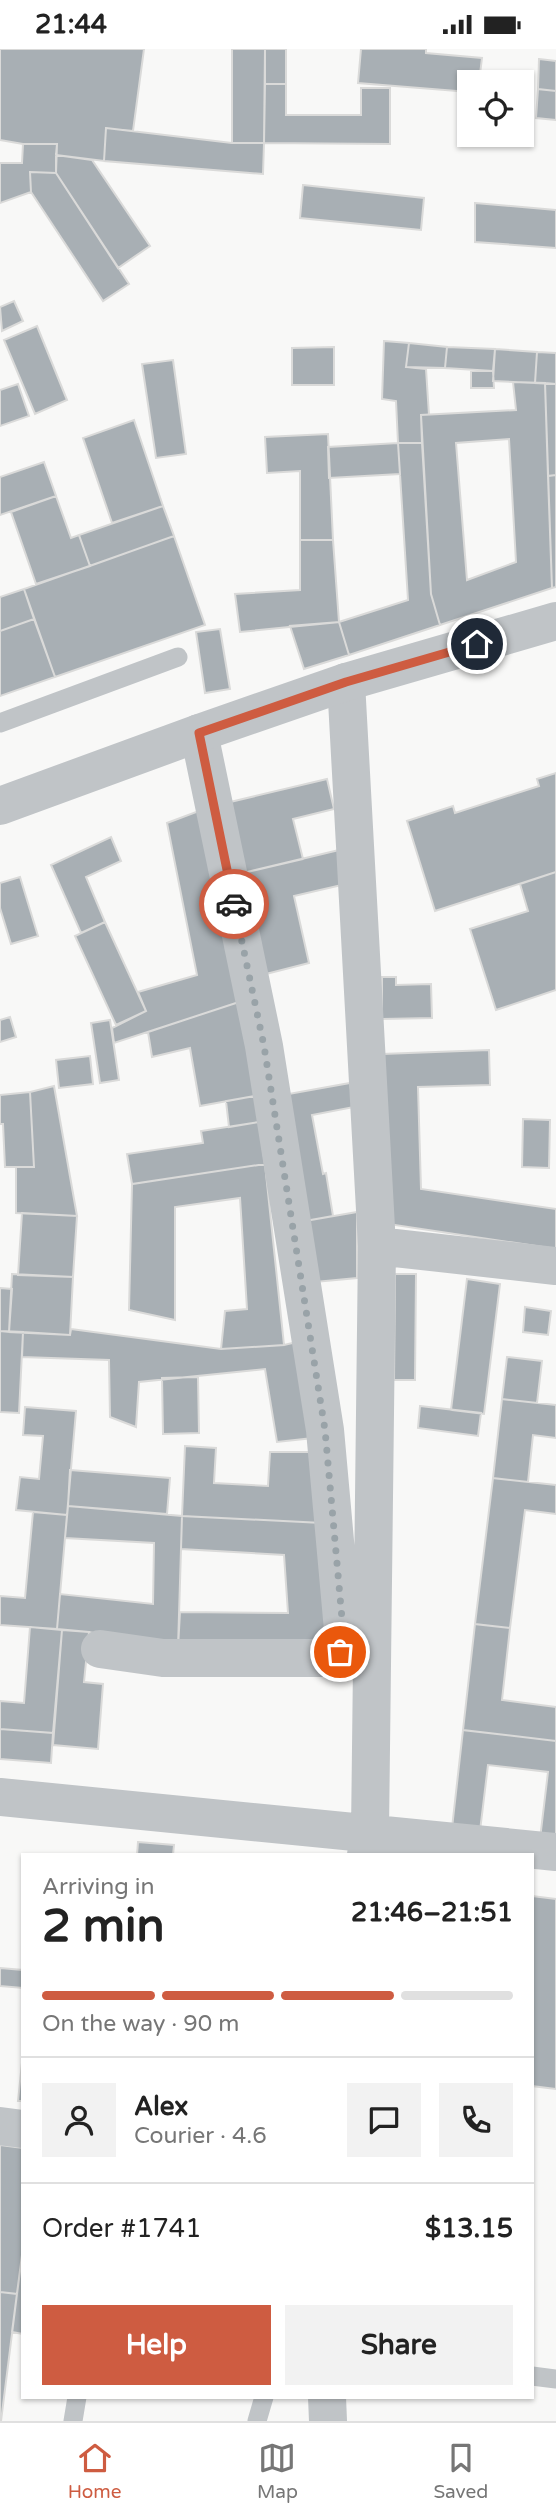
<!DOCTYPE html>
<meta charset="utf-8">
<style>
body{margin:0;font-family:"Varela Round",sans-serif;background:#f2f2f2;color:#222;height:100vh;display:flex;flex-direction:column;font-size:26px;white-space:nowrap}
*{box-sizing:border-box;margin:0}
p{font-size:23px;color:#767676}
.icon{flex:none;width:38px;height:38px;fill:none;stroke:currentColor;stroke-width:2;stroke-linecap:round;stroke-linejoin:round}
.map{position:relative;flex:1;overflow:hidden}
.sheet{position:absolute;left:21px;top:1804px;width:513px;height:546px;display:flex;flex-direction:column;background:#fff;border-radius:0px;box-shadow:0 2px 5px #0004}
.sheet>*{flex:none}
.buttons{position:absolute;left:457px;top:21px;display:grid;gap:14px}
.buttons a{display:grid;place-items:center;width:77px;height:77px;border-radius:0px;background:#fff;box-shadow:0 2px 5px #0004;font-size:35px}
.pin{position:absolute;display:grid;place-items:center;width:60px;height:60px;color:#fff;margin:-30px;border:4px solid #fff;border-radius:50%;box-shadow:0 2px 7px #0007}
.courier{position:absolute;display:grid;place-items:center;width:70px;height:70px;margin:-35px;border:5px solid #ce5c41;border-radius:50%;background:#fff;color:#222;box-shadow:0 2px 9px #0007}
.overview em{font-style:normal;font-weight:800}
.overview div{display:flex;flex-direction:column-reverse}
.overview{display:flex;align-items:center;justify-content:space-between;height:119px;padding:0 21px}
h1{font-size:46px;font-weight:800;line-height:52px}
.bar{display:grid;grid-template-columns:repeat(4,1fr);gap:10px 7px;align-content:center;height:84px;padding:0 21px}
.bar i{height:9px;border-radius:5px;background:#e0e0e0}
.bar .selected{background:#ce5c41}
.bar p{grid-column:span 4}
.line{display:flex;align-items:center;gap:18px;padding:0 21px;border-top:2px solid #e0e0e0}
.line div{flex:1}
.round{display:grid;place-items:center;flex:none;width:74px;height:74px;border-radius:0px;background:#f2f2f2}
.action{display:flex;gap:14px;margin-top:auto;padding:14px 21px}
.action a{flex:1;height:80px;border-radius:0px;background:#ce5c41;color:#fff;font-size:28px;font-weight:800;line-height:80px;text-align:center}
.action a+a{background:#f2f2f2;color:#222}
.status{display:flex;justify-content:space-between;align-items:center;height:49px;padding:0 35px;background:#fff;direction:ltr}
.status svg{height:19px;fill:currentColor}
.dock{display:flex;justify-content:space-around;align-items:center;height:98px;border-top:2px solid #e0e0e0;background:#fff;font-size:19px;color:#767676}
.dock a{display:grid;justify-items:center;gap:4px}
.dock .selected{color:#ce5c41}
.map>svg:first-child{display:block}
.building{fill:#a8afb4;stroke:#dadad9;stroke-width:2;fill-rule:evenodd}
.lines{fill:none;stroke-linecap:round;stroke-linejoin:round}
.service{stroke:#c0c4c7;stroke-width:19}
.minor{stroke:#c0c4c7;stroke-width:38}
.tertiary{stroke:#c0c4c7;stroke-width:38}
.done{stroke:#99a3a8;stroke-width:7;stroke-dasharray:0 12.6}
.route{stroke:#ce5c41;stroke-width:9}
</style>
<div class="status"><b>21:44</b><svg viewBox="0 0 49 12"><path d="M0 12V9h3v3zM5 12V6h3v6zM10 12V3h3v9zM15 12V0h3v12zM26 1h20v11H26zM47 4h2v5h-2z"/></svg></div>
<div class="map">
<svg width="556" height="2372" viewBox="0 0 556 2372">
<rect width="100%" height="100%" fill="#f8f8f7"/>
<path class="building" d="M0,0H144L133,82L106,79L104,112L56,106L57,95H23L0,91Z
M232,0H265L264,94H232Z
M265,0H286V35H265Z
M361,0H426V4L482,9L479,33H469V43L358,34Z
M539,10L556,12V42L538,40Z
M265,35H286V66H361V39H390V95L264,94Z
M538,40L556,42V71L536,69Z
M106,79L232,94H264L263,125L104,112Z
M23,95H57L56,124L30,123L31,143L0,154V114H22Z
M56,106L92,111L150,197L118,219L56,124Z
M30,123L56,124L129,235L103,252L31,143Z
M303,136L424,149L421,181L300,169Z
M475,154L556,161V199L475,193Z
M14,252L23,272L2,282L0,258Z
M37,277L67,351L35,365L4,291Z
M384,292L409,294L406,318L426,320L429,366H421L422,394H398L396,352L382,350Z
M409,294L447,298L445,319L406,318Z
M334,298V336H292V299Z
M447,298L495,300L493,322L445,319Z
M495,300L537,303L535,334L493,332Z
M537,303L556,304V335L535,334Z
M173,311L186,405L156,409L142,315Z
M471,322H493L494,339H471Z
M513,333L545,334L552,539L440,576L431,545L421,366L516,361ZM509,390L516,513L467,531L456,394Z
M545,334L556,335V426L548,427Z
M18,335L29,367L0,377V341Z
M134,371L163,457L112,474L83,389Z
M328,385L333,491H300V422L267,424L265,388Z
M398,394H422L431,545L440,576L349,606L339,573L408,551Z
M398,394L400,425L329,429L328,398Z
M44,413L56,447L0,466V428Z
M556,426V538L552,539L548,427Z
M56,447L71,489L79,486L90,517L36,535L11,463Z
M163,457L174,487L90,517L79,486Z
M174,487L205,576L55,628L24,540Z
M300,491H333L339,573L240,583L235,545L300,541Z
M24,540L34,570L0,582V548Z
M34,570L55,628L0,647V582Z
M339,573L349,606L304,620L290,577Z
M220,580L230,640L205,644L196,583Z
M556,724V823L435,862L407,772L453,757L455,764L539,737L537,730Z
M327,730L334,760L293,770L303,810L243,824L226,754Z
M204,760L239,953L114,994L112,979L146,962L138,943L197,926L167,774Z
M111,788L121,812L86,828L105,873L81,884L51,816Z
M339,801L346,835L294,847L309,914L266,925L243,824Z
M556,823V941L496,961L470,880L528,862L520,835Z
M20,828L38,887L11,895L0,859V834Z
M105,873L146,962L116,976L75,887Z
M382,928H396V936L431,935L432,969L382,970Z
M239,953L255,1047L200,1057L190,999L152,1008L148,983Z
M10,968L16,988L0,993V971Z
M110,971L119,1031L100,1034L91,974Z
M489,1001L490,1036L418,1038L421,1140L556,1160V1200L388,1175L382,1005Z
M90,1007L93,1035L59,1039L56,1011Z
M350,1034L354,1058L312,1066L323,1125L326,1124L333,1167L305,1172L283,1046Z
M54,1037L77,1167L16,1164V1118H34L30,1043Z
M30,1043L34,1118H5L3,1075H0V1046Z
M255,1047L259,1073L229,1078L226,1052Z
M523,1070L550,1071L549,1119L522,1118Z
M259,1073L265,1115L132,1135L127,1105L203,1094L201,1082Z
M265,1115L284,1296L221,1300L225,1262L247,1260L240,1149L175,1158V1271L129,1261L132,1135Z
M357,1163V1229L315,1233L305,1172Z
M22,1164L77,1167L73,1228L18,1226Z
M12,1225L73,1228L70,1286L9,1283Z
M395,1225H416L415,1331H394Z
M467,1230L500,1235L484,1365L451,1361Z
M0,1239L12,1240L9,1283L0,1282Z
M525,1258L551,1262L548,1286L523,1283Z
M71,1280L221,1300L284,1296L301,1292L313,1389L277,1393L265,1320L139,1333L136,1378L110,1368L109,1311L22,1308L23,1283L70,1286Z
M0,1282L23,1283L19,1364L0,1363Z
M507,1308L542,1312L537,1354L502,1350Z
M198,1328L199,1384L163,1385L162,1329Z
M502,1350L556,1356V1389L533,1386L528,1433L493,1429Z
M420,1357L481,1364L478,1387L418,1379Z
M25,1358L76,1362L67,1466L16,1461L20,1428L39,1430L43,1387L23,1386Z
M185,1397L216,1399L214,1434L268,1437L270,1403H317L322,1474L182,1467Z
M70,1421L170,1429L167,1465L68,1457Z
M493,1429L556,1436V1465L525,1461L510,1579L475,1575Z
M68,1457L182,1467L178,1599H157L89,1583L57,1580L60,1545L153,1555L154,1494L65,1489Z
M33,1463L67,1466L57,1580L0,1576V1547L25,1549Z
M182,1467L322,1474L328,1602L178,1599L180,1563L288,1564L284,1506L181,1500Z
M475,1575L510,1579L502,1651L556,1658V1692L463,1681Z
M30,1578L62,1581L53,1684L0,1680V1652L24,1654Z
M62,1581L89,1583L84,1633L103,1635L98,1700L53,1696Z
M0,1680L53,1684L51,1714L0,1710Z
M463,1681L556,1692V1792L540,1790L548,1723L488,1716L480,1782L452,1779Z
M138,1793L174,1796L173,1806H137Z
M532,1847L556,1850V2040L532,2037Z
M0,1919L23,1921V1939L0,1937Z
M23,2004V2052H18Z
M0,2096L23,2099V2200L17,2245L0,2243Z
M22,2206H23V2285L12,2283Z
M0,2243L17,2245L1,2372H0Z"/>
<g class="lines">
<path class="service" d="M0,674L178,608
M532,2327L556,2330
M73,2372L77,2348
M257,2372L264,2348"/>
<path class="minor" d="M346,633L377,1197L370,1783L366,1806
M377,1197L556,1217
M100,1600L163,1609H325L335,1608L344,1592L325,1381L264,997L199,684
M0,1748L556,1803
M0,2077L23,2080
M327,2348L328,2372"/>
<path class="tertiary" d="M0,757L199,684L346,633L556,572"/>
</g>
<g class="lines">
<path class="done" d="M234,855L264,997L325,1381L344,1592L340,1603"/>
<path class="route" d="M234,855L199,684L346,633L477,595"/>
</g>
</svg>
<div class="buttons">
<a><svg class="icon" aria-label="locate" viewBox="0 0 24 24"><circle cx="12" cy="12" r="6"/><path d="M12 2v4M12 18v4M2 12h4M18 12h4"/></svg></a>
</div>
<div class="pin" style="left:340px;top:1603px;background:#ea580c"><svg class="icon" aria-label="bag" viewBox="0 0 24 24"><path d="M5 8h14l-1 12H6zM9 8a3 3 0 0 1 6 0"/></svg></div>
<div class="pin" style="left:477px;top:595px;background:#1f2937"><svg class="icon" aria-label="home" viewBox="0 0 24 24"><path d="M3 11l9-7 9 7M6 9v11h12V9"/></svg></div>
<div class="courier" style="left:234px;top:855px"><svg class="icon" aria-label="car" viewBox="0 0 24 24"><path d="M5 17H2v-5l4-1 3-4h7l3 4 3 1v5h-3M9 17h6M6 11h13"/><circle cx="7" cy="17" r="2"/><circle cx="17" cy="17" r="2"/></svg></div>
<section class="sheet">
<div class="overview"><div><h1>2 min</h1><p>Arriving in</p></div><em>21:46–21:51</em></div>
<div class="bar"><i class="selected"></i><i class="selected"></i><i class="selected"></i><i></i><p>On the way · 90 m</p></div>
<div class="line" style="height:126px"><a class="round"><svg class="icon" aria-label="person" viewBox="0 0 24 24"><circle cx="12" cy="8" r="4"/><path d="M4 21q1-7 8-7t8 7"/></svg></a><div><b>Alex</b><p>Courier · 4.6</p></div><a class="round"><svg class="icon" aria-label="chat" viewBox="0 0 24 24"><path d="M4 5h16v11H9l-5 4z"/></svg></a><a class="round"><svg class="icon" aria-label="phone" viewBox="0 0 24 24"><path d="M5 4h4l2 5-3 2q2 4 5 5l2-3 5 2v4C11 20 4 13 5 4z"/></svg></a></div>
<div class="line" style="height:91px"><div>Order #1741</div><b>$13.15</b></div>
<div class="action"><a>Help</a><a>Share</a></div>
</section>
</div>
<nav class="dock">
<a class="selected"><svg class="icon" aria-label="home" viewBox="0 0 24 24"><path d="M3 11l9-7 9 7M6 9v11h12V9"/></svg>Home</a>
<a><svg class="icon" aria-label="map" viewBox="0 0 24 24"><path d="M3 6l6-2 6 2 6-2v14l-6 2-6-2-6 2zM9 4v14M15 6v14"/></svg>Map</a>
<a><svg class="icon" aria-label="saved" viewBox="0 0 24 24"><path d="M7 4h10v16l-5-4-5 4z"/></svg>Saved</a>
</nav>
